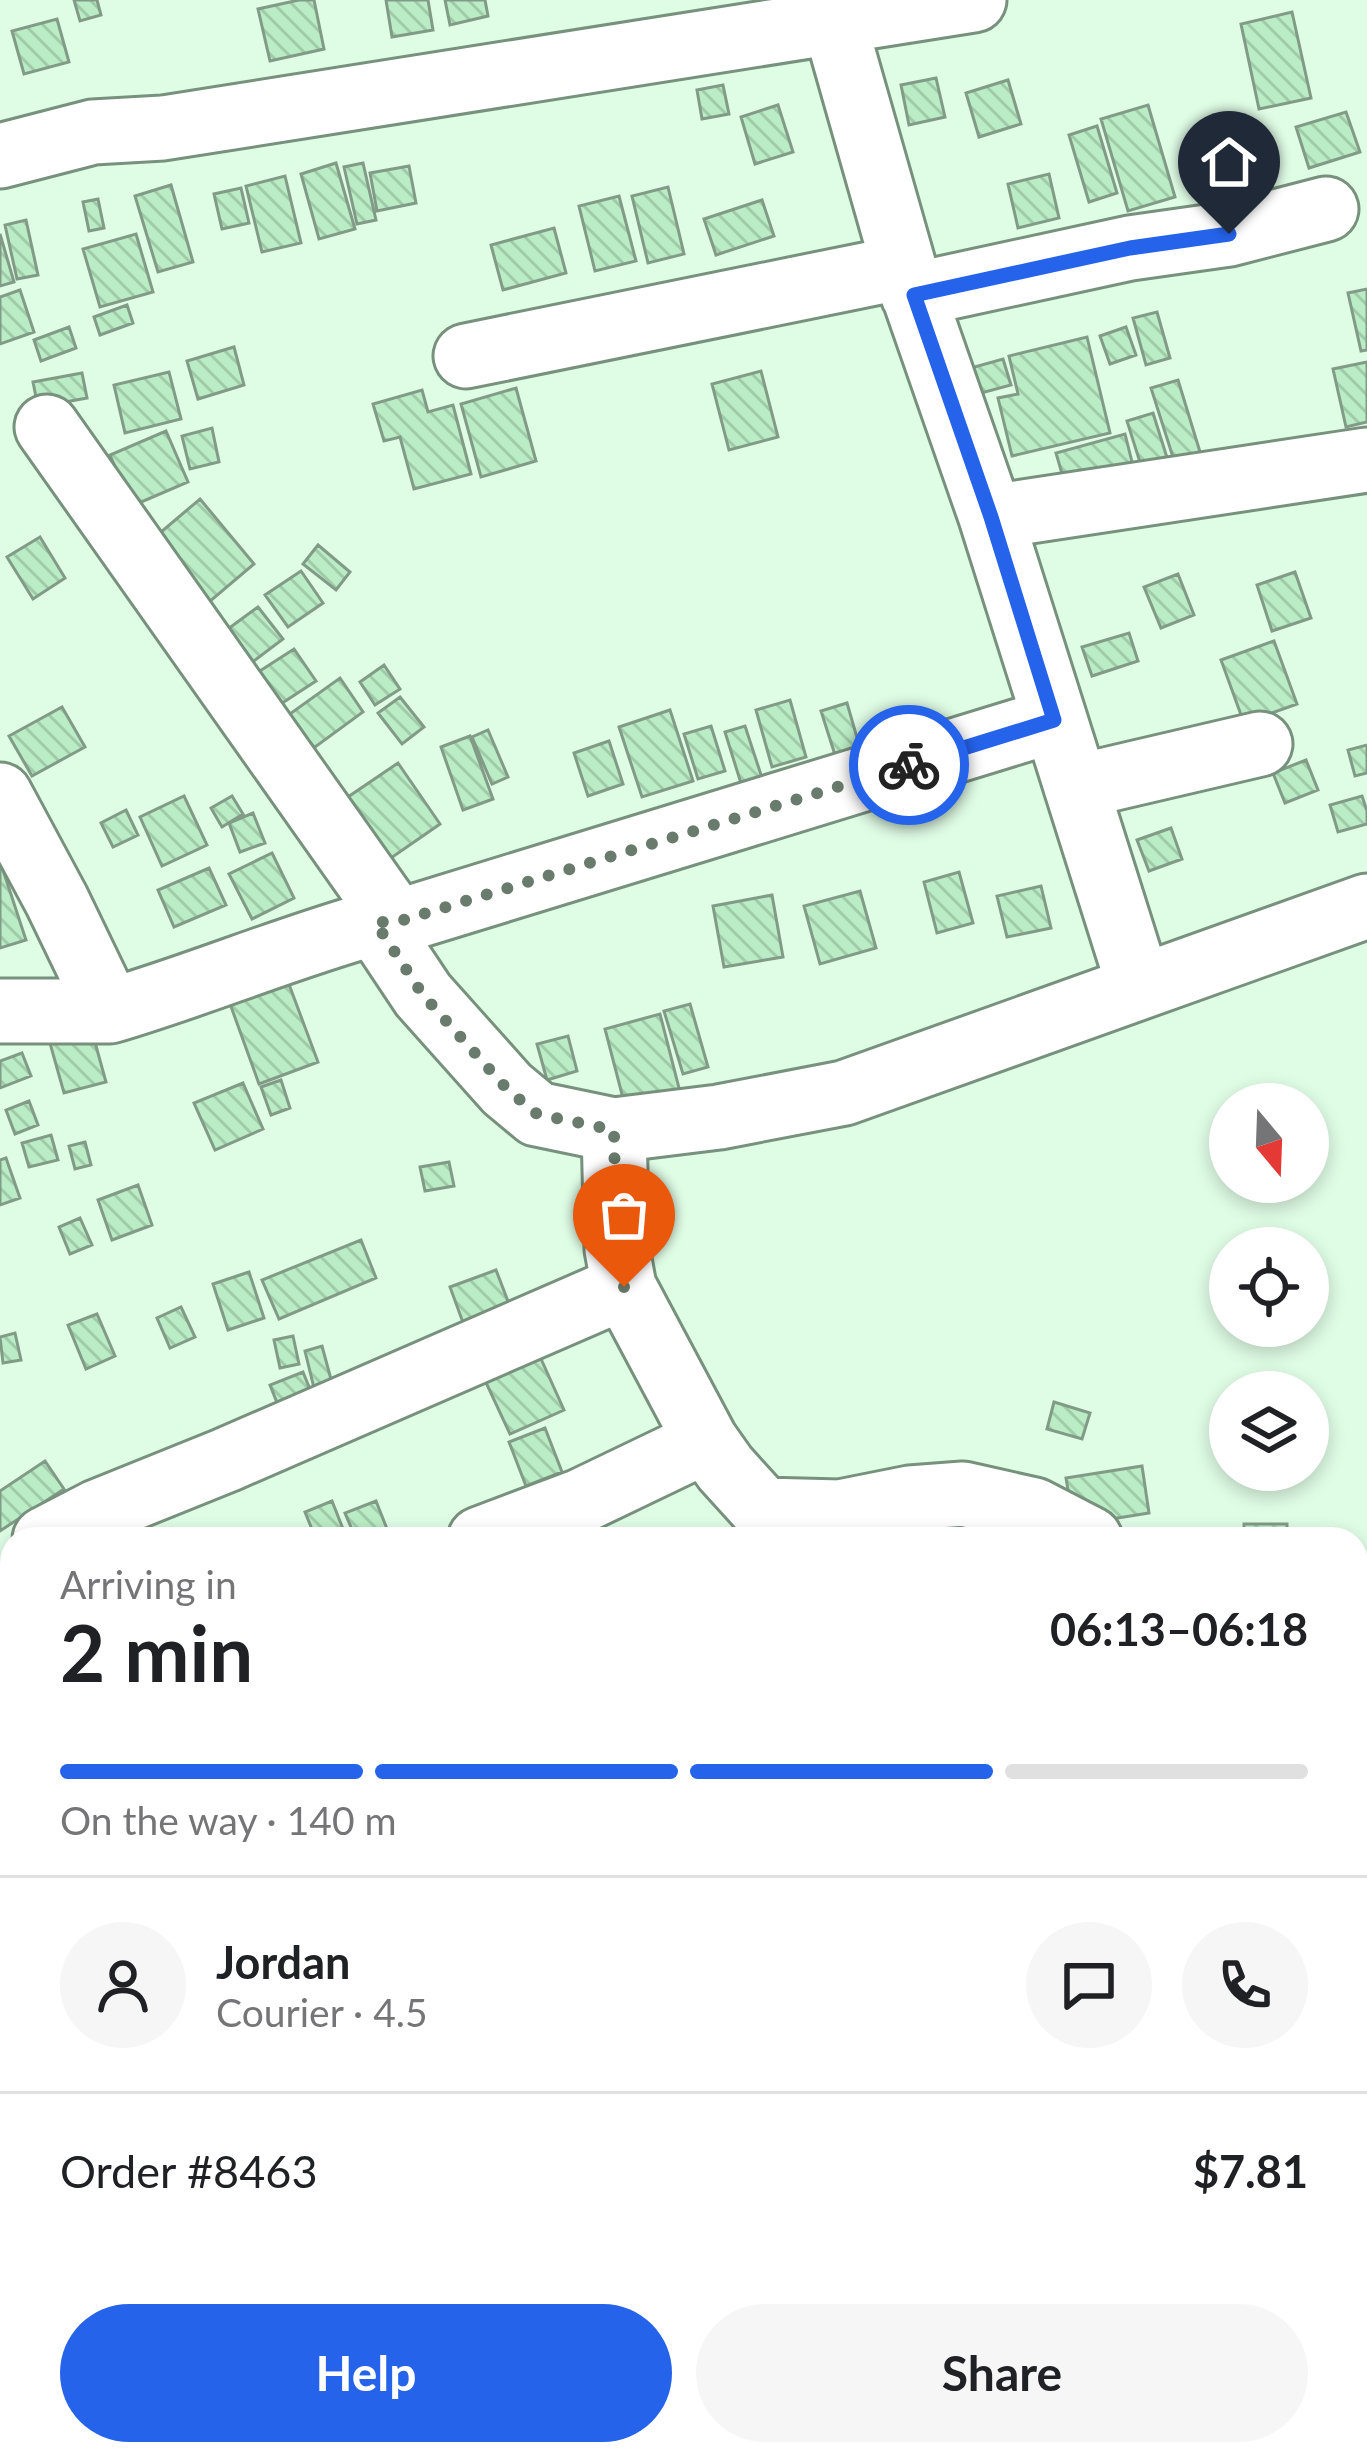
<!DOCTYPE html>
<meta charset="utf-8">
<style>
body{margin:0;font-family:Lato,sans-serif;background:#f6f6f6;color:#202124;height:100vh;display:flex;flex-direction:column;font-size:45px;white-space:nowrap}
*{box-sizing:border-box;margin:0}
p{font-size:39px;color:#757577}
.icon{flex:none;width:66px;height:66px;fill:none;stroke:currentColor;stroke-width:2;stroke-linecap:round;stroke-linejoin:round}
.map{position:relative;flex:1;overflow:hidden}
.sheet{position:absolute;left:0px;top:1527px;width:1368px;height:939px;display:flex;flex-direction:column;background:#fff;border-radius:36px 36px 0 0;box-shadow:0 6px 18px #0003}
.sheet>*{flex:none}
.needle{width:78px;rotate:161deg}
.buttons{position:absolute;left:1209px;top:1083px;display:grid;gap:24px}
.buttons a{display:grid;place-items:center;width:120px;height:120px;border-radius:50%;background:#fff;box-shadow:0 6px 18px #0003;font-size:60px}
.pin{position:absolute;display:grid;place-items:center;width:102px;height:102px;color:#fff;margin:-123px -51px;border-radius:50% 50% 50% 0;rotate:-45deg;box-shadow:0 0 12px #0007}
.pin .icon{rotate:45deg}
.courier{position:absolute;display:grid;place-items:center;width:120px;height:120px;margin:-60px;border:9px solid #2563eb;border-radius:50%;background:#fff;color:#222;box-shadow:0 3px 15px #0007}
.head em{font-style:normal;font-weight:700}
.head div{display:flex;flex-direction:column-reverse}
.head{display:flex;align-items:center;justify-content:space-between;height:204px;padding:0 60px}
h1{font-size:78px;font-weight:700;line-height:90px}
.bar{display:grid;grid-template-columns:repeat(4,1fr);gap:18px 12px;align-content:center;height:144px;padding:0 60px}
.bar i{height:15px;border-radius:9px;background:#e0e0e0}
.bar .on{background:#2563eb}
.bar p{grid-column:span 4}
.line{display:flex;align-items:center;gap:30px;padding:0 60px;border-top:3px solid #e0e0e0}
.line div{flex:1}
.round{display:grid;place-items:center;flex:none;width:126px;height:126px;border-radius:63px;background:#f6f6f6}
.action{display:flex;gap:24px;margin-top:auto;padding:24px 60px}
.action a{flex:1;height:138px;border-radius:72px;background:#2563eb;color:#fff;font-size:48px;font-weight:700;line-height:138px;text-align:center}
.action a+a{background:#f6f6f6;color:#202124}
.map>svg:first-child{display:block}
.building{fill:url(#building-back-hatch);stroke:#819b87;stroke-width:3}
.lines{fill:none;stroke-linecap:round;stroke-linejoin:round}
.minor-casing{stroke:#77917d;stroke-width:69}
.minor{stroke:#fff;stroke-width:63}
.done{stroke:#697b6d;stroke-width:12;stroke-dasharray:0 21.6}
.route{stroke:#2563eb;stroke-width:15}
</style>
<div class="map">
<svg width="1367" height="2464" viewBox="0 0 1367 2464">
<defs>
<pattern id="building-back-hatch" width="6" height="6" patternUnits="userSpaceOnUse" patternTransform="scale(3)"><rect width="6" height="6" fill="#baecc5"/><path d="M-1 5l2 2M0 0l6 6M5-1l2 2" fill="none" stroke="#a0cba9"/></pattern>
</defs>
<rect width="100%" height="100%" fill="#dffce5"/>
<path class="building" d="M74,0H97L101,15L80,21Z
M299,0H314L324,49L270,61L258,9Z
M386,0H428L433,30L392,37Z
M445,0H485L488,16L450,25Z
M1292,12L1311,98L1259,109L1241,24Z
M57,19L69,62L24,74L12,31Z
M936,78L945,117L909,125L901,85Z
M1008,80L1021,124L979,137L966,93Z
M723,85L729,114L702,119L697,90Z
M778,105L793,152L755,164L741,117Z
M1148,105L1175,197L1128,211L1101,119Z
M1346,112L1360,152L1309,168L1296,127Z
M1097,126L1117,193L1089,202L1069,135Z
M336,163L355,229L319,239L301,174Z
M363,163L376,220L357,224L344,167Z
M409,166L416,203L377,211L370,173Z
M1049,174L1059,218L1018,228L1008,184Z
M285,176L301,243L262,252L246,186Z
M171,185L193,262L158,272L135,196Z
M668,187L684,254L648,263L632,196Z
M241,188L249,223L222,229L214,194Z
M619,196L636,261L595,271L579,206Z
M98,199L104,228L89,231L83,202Z
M762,200L774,236L716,255L704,219Z
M26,220L38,275L17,279L5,225Z
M554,228L566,273L503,290L491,245Z
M0,234L14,282L0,286Z
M136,234L153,292L100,307L83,249Z
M1367,289V350L1361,351L1348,293Z
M20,290L34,332L0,344V297Z
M127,305L133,323L100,335L94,317Z
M1157,312L1170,358L1146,365L1133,318Z
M69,327L76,348L41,361L34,340Z
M1126,327L1136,355L1110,364L1100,336Z
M1087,337L1110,433L1012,456L998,398L1018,394L1009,356Z
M234,347L244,385L198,399L187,361Z
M1003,359L1011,385L974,395L967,369Z
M1367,362V422L1346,427L1333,369Z
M761,371L778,437L729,450L712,384Z
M169,372L181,419L125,433L114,385Z
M82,373L87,398L38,407L33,382Z
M1178,380L1204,465L1178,473L1151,388Z
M516,388L536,461L481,477L461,404Z
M422,390L428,412L453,405L471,474L414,489L400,437L384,441L373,404Z
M1153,413L1169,464L1143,472L1127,421Z
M212,428L219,462L190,469L182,436Z
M166,431L188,482L132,506L110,455Z
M1125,434L1133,466L1065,484L1056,453Z
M200,499L254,564L208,603L154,538Z
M40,537L65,578L33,599L7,557Z
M318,545L350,572L336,590L303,564Z
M301,571L323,603L288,627L265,595Z
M1295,572L1311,618L1272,631L1257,585Z
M1178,574L1194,615L1161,628L1144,587Z
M258,607L283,639L246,667L221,634Z
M1129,633L1138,661L1092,676L1082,647Z
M1274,641L1297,704L1244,723L1221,660Z
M294,649L316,681L267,713L246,680Z
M384,665L400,689L375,705L360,682Z
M340,678L363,712L311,750L287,716Z
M400,697L424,727L402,744L378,713Z
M790,700L806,757L772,767L756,710Z
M847,703L860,748L835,755L821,711Z
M62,707L85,747L32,776L9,736Z
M670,710L693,781L642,797L619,727Z
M711,726L725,771L698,779L684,734Z
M745,726L765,787L744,793L725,732Z
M488,730L508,777L492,784L472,737Z
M470,736L493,799L463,810L441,747Z
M609,741L623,784L588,796L574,753Z
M1367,745V773L1355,776L1348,750Z
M1306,760L1318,790L1285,803L1273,773Z
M398,763L440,824L391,858L348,797Z
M184,796L207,845L162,866L140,817Z
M232,796L243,814L222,827L211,808Z
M1362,796L1367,811V824L1338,832L1330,805Z
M126,810L138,835L113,847L101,823Z
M253,813L265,843L240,852L229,823Z
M1171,828L1182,859L1149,871L1137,840Z
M272,853L294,898L252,919L229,874Z
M0,861L26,940L0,948Z
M209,868L226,905L174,927L158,890Z
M959,872L973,923L937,933L924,882Z
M1041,886L1051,928L1007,937L997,896Z
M860,891L876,948L820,964L804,906Z
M772,895L783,957L724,967L713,906Z
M287,979L318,1062L259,1084L229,1001Z
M690,1004L708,1067L683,1074L664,1011Z
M660,1014L680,1092L625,1106L605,1029Z
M88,1017L106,1082L64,1093L46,1029Z
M568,1036L577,1071L547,1080L537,1044Z
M22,1053L31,1076L0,1088V1061Z
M281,1080L290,1108L271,1115L261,1087Z
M243,1083L263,1129L215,1150L194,1103Z
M29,1101L38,1125L15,1134L6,1110Z
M51,1135L58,1160L29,1167L22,1143Z
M85,1142L91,1165L75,1169L69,1146Z
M6,1158L20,1198L0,1205V1160Z
M449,1162L454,1186L425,1191L420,1167Z
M138,1185L152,1225L112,1240L98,1200Z
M80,1218L92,1245L70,1254L59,1227Z
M361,1240L376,1278L279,1319L262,1280Z
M496,1270L519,1330L472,1347L450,1287Z
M249,1272L264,1318L228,1330L213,1284Z
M181,1307L195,1337L170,1348L157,1318Z
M97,1314L115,1356L86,1369L68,1325Z
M15,1333L21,1360L3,1363L0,1337Z
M293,1336L299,1364L280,1368L274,1340Z
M322,1346L332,1383L314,1388L305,1351Z
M537,1350L564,1410L510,1434L482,1374Z
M303,1372L313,1397L280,1410L270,1385Z
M1054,1402L1090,1413L1082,1439L1047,1429Z
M545,1428L562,1472L526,1486L509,1442Z
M45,1461L64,1489L0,1531V1491Z
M1142,1466L1149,1513L1074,1525L1066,1478Z
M332,1501L347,1539H316L305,1512Z
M376,1501L391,1539H356L345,1513Z
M1244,1524H1287V1539H1244Z
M7,1580L12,1590V1636L0,1642V1584Z
M1356,1672H1367V1783H1356Z
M12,1791V1831L0,1836V1797Z"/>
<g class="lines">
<g class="minor-casing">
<path id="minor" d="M828,0L904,267L991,517L1139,986
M0,156L93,132L163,128L974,0
M913,295L1130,248L1229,234L1326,209
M466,356L904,267
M47,427L397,922
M991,517L1367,460
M1076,787L1260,744
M0,795L57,901L110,1011C199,985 285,948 375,923L423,995L507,1089L537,1114L614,1130L719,1117L844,1093L1367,906
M375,923L397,922L1055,720
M0,1011H110
M614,1130L617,1249L624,1287L706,1441L725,1468L763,1510L840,1512L910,1498L963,1494L1034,1510L1090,1539
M45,1539L97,1512L226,1460L624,1287
M480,1539L581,1501L706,1441
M0,1722L12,1717
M0,1921L12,1956
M513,2464L517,2454"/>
</g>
<use href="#minor" class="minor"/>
</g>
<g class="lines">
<path class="done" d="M624,1287L616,1249L614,1130L537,1114L507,1089L423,995L375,922H397L909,765"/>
<path class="route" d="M909,765L1054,720L991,517L914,295L1130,248L1229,234"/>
</g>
</svg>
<div class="buttons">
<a><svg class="needle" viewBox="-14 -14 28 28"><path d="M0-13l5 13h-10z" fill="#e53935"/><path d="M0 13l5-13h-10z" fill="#757577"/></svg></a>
<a><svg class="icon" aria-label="locate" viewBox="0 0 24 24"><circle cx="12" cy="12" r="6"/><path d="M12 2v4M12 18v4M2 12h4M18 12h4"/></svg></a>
<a><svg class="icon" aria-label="layers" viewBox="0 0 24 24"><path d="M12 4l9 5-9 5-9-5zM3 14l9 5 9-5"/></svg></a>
</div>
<div class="pin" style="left:624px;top:1287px;background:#ea580c"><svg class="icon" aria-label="bag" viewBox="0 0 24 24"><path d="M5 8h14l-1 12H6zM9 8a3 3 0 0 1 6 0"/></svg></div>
<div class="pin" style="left:1229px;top:234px;background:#1f2937"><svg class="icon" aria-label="home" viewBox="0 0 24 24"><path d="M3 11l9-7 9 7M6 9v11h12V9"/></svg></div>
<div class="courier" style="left:909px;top:765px"><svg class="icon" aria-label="bike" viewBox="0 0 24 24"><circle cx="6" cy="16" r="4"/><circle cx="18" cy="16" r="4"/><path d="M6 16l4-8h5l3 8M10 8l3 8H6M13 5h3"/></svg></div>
<section class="sheet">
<div class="head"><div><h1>2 min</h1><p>Arriving in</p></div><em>06:13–06:18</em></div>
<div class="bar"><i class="on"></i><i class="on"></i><i class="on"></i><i></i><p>On the way · 140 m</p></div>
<div class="line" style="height:216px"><a class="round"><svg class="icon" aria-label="person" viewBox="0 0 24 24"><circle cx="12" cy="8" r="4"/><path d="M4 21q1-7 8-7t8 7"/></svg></a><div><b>Jordan</b><p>Courier · 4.5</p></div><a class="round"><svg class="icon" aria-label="chat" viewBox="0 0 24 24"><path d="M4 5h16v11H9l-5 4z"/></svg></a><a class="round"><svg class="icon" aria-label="phone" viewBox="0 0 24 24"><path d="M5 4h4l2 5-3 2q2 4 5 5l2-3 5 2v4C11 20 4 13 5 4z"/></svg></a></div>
<div class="line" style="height:156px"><div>Order #8463</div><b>$7.81</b></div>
<div class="action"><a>Help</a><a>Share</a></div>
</section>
</div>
